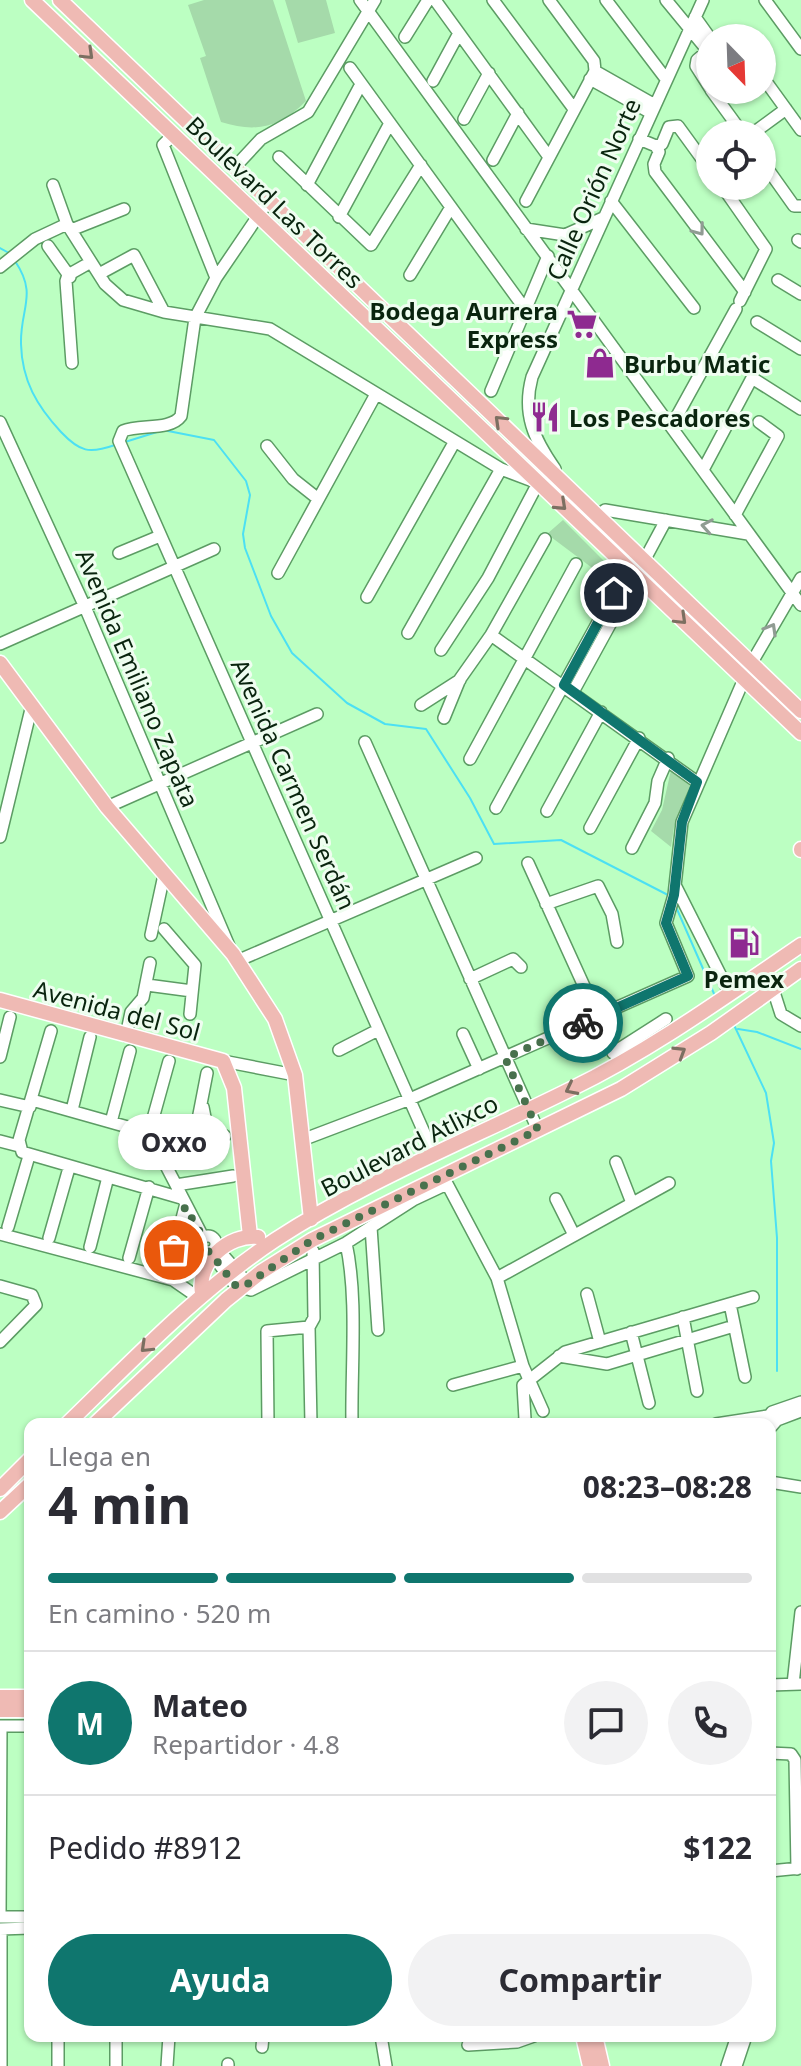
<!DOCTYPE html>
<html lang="es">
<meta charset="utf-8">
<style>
body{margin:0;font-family:"Noto Sans",sans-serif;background:#f2f2f3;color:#2b2b33;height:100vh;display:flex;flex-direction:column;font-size:30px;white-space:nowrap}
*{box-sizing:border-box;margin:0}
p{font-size:26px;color:#7c7c81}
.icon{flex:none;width:44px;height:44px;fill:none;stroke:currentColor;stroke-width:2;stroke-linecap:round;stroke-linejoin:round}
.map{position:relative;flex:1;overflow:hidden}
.side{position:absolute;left:24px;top:1418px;width:752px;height:624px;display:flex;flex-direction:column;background:#fff;border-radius:16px;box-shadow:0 2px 6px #0004}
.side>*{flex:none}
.needle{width:52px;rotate:157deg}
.controls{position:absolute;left:696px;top:24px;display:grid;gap:16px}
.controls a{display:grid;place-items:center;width:80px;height:80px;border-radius:50%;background:#fff;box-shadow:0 2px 6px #0004;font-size:40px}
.pin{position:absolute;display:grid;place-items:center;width:68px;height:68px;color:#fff;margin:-34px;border:4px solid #fff;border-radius:50%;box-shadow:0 2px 8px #0007}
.courier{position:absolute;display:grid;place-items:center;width:80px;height:80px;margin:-40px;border:6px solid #0f766e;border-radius:50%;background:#fff;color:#222;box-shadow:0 2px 10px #0007}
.bubble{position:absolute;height:56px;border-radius:28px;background:#fff;box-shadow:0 2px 6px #0004;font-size:26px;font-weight:700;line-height:56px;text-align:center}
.head em{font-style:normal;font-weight:700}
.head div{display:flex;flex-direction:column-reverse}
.head{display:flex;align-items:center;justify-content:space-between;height:136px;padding:0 24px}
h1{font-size:52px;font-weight:700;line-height:60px}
.bar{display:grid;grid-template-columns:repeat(4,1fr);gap:12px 8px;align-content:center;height:96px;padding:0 24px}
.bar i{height:10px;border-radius:6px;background:#e1e1e2}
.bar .current{background:#0f766e}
.bar p{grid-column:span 4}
.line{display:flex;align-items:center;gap:20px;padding:0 24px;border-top:2px solid #e1e1e2}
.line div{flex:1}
.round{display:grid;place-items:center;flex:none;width:84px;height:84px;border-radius:42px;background:#f2f2f3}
.button{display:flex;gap:16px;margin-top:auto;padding:16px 24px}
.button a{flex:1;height:92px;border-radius:48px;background:#0f766e;color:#fff;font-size:32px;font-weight:700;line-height:92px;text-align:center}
.button a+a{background:#f2f2f3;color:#2b2b33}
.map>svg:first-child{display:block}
.green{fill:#a5daaa}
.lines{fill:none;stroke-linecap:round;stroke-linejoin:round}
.stream{stroke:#4ce0f3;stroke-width:2}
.minor-casing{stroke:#5c9c64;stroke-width:14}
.major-casing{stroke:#fff;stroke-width:17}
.minor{stroke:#fff;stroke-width:11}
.major{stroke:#efbab4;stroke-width:14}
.oneway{stroke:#7c6f61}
.oneway2{stroke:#909c93}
.done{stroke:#48714d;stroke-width:8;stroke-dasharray:0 14.4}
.route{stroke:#0f766e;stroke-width:10}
.labels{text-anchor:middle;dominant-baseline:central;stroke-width:6;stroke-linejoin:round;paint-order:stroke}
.street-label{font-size:24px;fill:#09240e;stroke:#effdf0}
.poi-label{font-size:24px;font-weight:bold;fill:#09240e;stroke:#effdf0;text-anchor:start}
</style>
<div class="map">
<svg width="801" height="2066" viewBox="0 0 801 2066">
<rect width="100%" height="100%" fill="#bcffc2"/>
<path class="green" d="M204,0H273L306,101C279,128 256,133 221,122L200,58L206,56L188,5Z
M285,0H326L335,33L298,43Z
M563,520L616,573L611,582L547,534Z
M671,770L690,786L674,827L671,847L651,831L662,810Z"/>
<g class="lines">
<path class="stream" d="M0,248L9,253
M15,261C38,295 20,308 21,344C22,381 37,406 61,432C80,452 89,454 115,445
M163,430L214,440L246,481L250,495L243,534L245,548L271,616L292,653L347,703L385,724L426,729L470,798L494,844L561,840L668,895
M125,442L157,432
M676,907L715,996
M734,1025L766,1093L774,1143L771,1161L777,1238V1371
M738,1029L757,1032L801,1049"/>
<g class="minor-casing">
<path id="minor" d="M360,0L801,605
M435,0L549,157
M493,0L574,109
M549,0L594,61L595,71
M606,0L666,79
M666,0L708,51
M765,0L801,49
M695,17L710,38
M405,37L428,0
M725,38H733
M710,49L697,60L696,66L710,88
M350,68L525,309
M595,71L655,105
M762,76L801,130
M590,79L651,113
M433,81L459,33
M711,90L743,134
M464,119L489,73
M752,134L786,109
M173,135L163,145L216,278
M639,139L656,146L659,152L654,164L655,172L745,292
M656,146L662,144L669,127L678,126L710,170
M279,157L371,245L421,165
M493,160L518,113
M762,161L794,206H801
M234,168L261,139L308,112L375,0
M53,185L67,224L105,284L123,300L164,312L270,329L501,469L538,483L488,578L441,650
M307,185L361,84
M722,186L766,249L740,301
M269,200L216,278L195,318L181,416C170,431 140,424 123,431L119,441L434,1155
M526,201L595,71
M611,201L694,308
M339,217L390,123
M526,229L565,235L603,218
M71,230L124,209
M798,240L801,242
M48,246L70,277
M0,267L35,239L67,224
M99,274L134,255L164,312
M410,275L451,207
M778,280L801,294
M757,322L801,349
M72,363L66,281L68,275L91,262
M491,391L548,256
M0,422L85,607L229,946
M672,425L736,309
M267,446L293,479L317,498
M704,468L752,378L801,409
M555,469C534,439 522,414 532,377L703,0
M735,515L778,436L759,422
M584,527L605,510L748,534
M119,553L160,536
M644,561L666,520
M278,573L376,394
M367,597L455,441
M408,633L501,469
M491,635L697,782
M0,644L214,549
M751,664L801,578
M573,692L636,577
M421,705L460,680
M444,718L460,679L491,635L545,539
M365,742L538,1130
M470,759L576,564
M107,807L317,714
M496,808L614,593
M547,811L601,712
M590,828L639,738
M0,837L32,705
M632,848L655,803L658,781L668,758
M528,863L619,1063
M676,887L730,994
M546,904L598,886L612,914L617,942
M164,929L195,965L190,1014
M151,935L164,875
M237,961L476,858
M470,979L513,959L521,967
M147,985L192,991
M773,989L781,1014L801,1026
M51,1031L19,1140L22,1152L181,1198
M463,1034L479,1069
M126,1036L131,1012L143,998L150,963
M339,1050L378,1030
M613,1053L666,1019
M0,1057L10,1017
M223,1061L295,1075
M0,1100L30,1107
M32,1100L149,1133
M203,1107L209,1138
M72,1110L90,1037
M111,1122L130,1051
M149,1133L203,1237
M149,1133L169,1061
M194,1140L207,1073
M302,1140L410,1099L688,976L666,923L674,895L682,822L744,679
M0,1141L19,1146
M157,1145L225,1136
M616,1162L632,1203
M445,1180L497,1278L523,1366L543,1411
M176,1185L233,1176
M556,1199L574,1235
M8,1227L29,1156
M371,1227L378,1330
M0,1234L173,1280L199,1298
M200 1244a8 8 0 1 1 16 0a8 8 0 1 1-16 0Z
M49,1238L69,1168
M346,1243C358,1298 351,1366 352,1424
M90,1247L108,1177
M216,1247L243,1278V1287
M210,1252L235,1285L251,1290L346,1243L413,1200L447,1184
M129,1258L149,1187
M168,1272L185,1207
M497,1278L669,1183
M0,1286L32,1295L36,1305L0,1342
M587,1294L600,1342
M730,1304L745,1377
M683,1317L697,1391
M631,1332L649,1403
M559,1356L607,1364L734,1326
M453,1385L523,1366
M268,1424L267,1331L309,1327
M311,1424L309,1327L314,1318L313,1251
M522,1424L525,1419L523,1385L565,1352L753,1297
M716,1424L768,1416L774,1423
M763,1424L772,1412L801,1402
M771,1427L777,1420L801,1411
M770,1482L801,1487
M793,1684L801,1612
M770,1685L801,1684
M0,1726H30
M770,1753L791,1754L795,1760L797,1869
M770,1871L800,1868
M0,1917L1,1726
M0,1917H30
M0,1929L30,1928
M1,1929V2066
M58,2036V2066
M381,2036L386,2066
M468,2045L517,2042L534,2036
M262,2047L263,2036
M116,2066V2036
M167,2066L169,2036
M228,2066V2064
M727,2066L737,2036
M736,2066L746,2036"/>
</g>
<g class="major-casing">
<path id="major" d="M32,0L801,733
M60,0L801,711
M0,663L107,807L233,954L275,1019L295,1075L311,1219
M801,849V850
M0,1000L223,1061L234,1088L250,1236
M202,1293C197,1262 228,1234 258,1237
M67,1424C133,1360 197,1292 275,1240C367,1180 473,1138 571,1089C653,1049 726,996 801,945
M95,1424L226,1300L261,1272L312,1240L621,1089L711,1033L801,969
M0,1489L30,1459
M0,1512L30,1484
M0,1697H30
M0,1710H30
M583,2036L590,2066
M595,2036L602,2066"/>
</g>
<use href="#minor" class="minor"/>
<use href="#major" class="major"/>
</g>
<defs><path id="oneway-chevron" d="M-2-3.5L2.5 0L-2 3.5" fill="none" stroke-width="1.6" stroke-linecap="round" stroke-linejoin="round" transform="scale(2)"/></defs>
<g class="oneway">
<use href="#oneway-chevron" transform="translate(88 54) rotate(44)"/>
<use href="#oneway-chevron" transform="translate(500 421) rotate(-136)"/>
<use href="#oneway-chevron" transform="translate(561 505) rotate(43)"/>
<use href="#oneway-chevron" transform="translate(681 619) rotate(44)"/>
<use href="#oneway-chevron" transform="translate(680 1052) rotate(-32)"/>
<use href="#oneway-chevron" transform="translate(571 1089) rotate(153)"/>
<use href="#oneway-chevron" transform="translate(146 1347) rotate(136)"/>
</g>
<g class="oneway2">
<use href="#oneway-chevron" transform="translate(699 230) rotate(53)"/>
<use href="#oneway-chevron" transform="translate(707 526) rotate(-170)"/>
<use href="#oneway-chevron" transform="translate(771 629) rotate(-60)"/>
</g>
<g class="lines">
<path class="done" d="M174,1250L185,1207L203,1237L199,1244L202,1250L210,1252L235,1285L243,1287L312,1240L538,1130L505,1058L583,1023"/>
<path class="route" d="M583,1023L688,976L666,923L674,895L682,822L697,782L564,685L614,593"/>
</g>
<defs>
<g id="supermarket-bare" transform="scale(2.4)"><path d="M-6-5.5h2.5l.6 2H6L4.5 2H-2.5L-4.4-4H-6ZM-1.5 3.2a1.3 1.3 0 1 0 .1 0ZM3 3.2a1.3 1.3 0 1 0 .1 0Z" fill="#8e2a90" stroke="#effdf0" stroke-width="2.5" paint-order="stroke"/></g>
<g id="shop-bare" transform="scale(2.4)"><path d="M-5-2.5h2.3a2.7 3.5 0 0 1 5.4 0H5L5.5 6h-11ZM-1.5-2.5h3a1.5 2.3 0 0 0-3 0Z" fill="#8e2a90" stroke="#effdf0" stroke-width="2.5" paint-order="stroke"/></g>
<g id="restaurant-bare" transform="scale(2.4)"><path d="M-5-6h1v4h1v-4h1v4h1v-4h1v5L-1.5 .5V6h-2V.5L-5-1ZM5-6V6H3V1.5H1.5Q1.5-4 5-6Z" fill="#8e2a90" stroke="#effdf0" stroke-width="2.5" paint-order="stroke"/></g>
<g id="fuel-bare" transform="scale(2.4)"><path d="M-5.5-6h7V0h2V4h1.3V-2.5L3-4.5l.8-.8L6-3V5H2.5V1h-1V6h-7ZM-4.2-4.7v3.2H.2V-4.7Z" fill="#8e2a90" stroke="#effdf0" stroke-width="2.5" paint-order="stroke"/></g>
</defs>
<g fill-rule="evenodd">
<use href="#supermarket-bare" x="582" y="324"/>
<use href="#shop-bare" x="600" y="363"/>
<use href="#restaurant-bare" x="545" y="417"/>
<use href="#fuel-bare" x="744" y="943"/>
</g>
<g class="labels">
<g class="street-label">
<text transform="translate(593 189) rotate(-66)">Calle Orión Norte</text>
<text transform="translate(275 202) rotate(44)">Boulevard Las Torres</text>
<text transform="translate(138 678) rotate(67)">Avenida Emiliano Zapata</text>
<text transform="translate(294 784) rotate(66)">Avenida Carmen Serdán</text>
<text transform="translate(117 1010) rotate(15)">Avenida del Sol</text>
<text transform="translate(409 1145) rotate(-27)">Boulevard Atlixco</text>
</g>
<g class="poi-label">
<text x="558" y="310" text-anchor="end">Bodega Aurrera<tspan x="558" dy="28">Express</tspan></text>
<text x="624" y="363">Burbu Matic</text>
<text x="569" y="417">Los Pescadores</text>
<text x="744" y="978" text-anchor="middle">Pemex</text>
</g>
</g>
</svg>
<div class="controls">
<a><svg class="needle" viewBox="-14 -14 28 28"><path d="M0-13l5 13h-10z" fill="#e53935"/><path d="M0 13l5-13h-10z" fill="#7c7c81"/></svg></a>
<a><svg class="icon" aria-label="locate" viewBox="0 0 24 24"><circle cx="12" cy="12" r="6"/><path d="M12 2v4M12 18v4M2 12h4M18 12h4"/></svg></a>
</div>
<div class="pin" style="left:174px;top:1250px;background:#ea580c"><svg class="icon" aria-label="bag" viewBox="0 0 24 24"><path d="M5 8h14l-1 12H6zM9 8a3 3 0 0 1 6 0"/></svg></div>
<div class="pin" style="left:614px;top:593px;background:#1f2937"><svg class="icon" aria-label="home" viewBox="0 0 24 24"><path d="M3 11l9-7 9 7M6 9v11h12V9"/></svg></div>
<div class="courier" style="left:583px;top:1023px"><svg class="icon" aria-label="bike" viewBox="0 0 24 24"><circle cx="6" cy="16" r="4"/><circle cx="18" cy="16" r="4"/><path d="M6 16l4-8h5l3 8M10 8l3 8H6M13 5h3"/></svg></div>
<div class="bubble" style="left:118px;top:1114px;width:112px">Oxxo</div>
<section class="side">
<div class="head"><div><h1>4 min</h1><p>Llega en</p></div><em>08:23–08:28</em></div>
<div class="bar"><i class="current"></i><i class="current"></i><i class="current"></i><i></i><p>En camino · 520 m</p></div>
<div class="line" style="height:144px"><b class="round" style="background:#0f766e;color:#fff">M</b><div><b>Mateo</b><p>Repartidor · 4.8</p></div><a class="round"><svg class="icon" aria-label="chat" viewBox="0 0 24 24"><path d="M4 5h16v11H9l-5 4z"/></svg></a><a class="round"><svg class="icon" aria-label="phone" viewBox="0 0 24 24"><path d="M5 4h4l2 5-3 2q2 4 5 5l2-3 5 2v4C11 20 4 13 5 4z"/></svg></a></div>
<div class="line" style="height:104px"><div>Pedido #8912</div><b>$122</b></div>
<div class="button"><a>Ayuda</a><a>Compartir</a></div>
</section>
</div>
